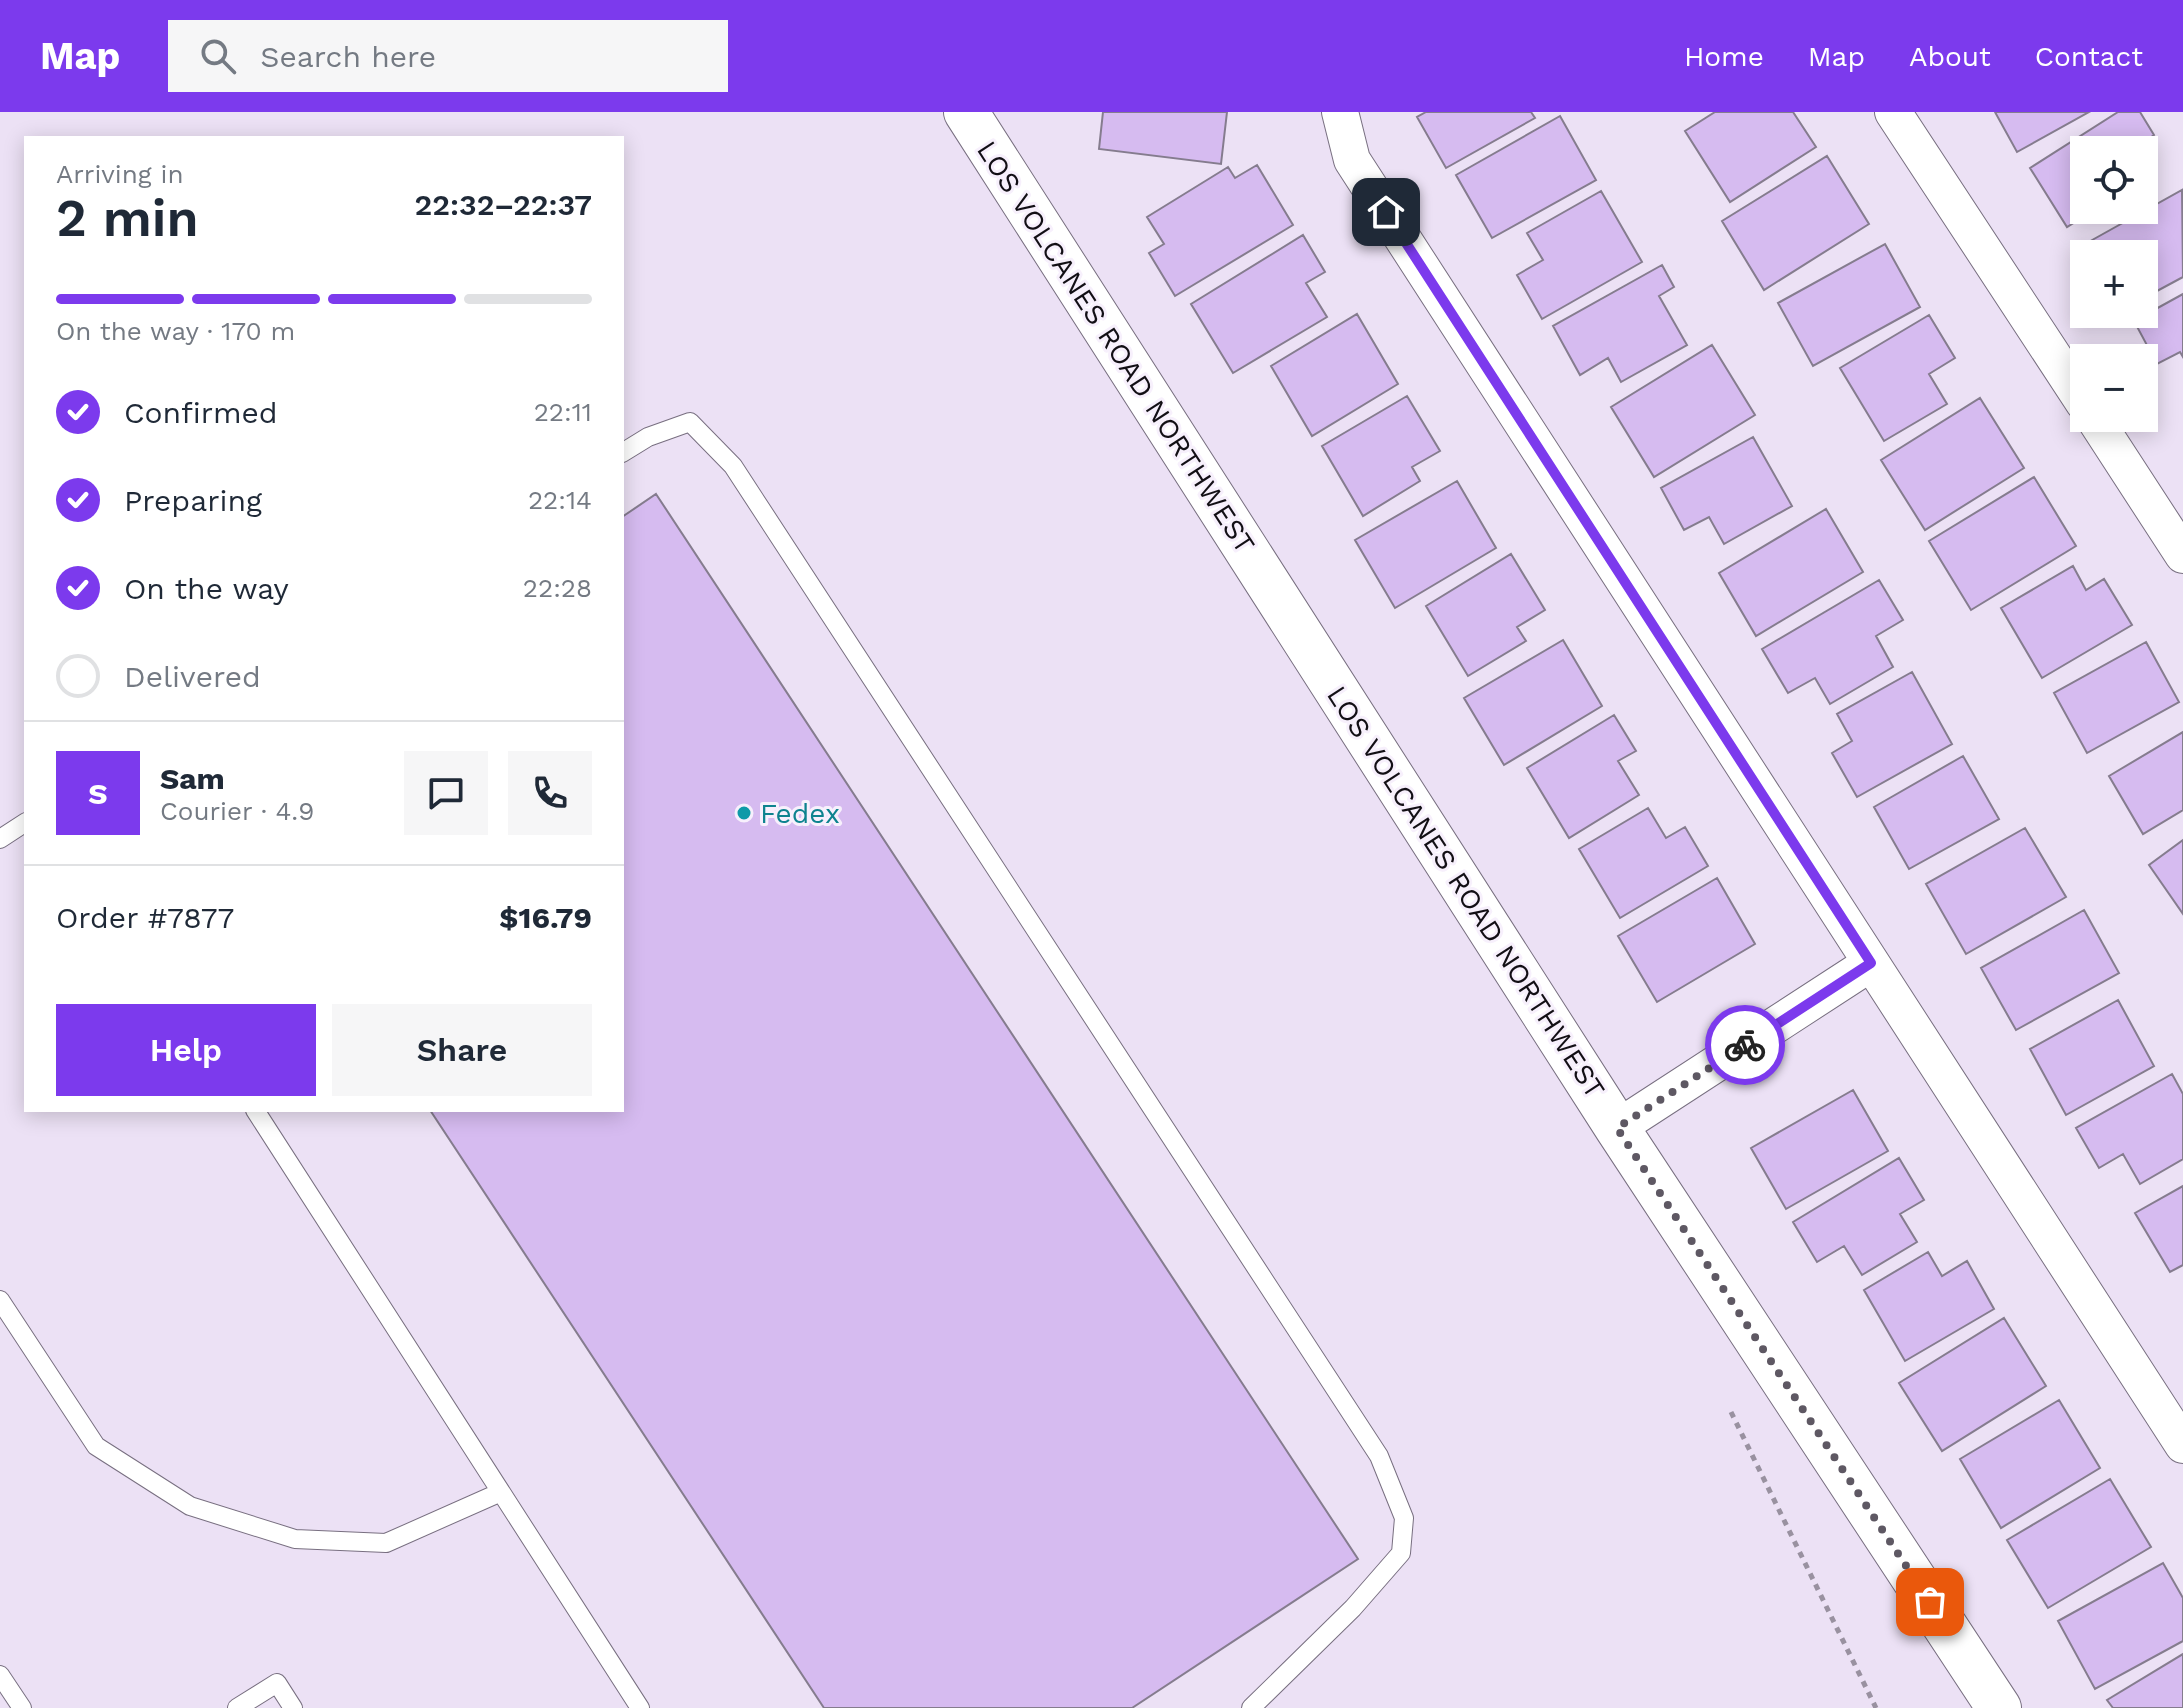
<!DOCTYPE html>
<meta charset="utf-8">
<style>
body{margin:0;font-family:"Work Sans",sans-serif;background:#f6f6f7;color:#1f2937;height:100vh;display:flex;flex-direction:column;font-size:30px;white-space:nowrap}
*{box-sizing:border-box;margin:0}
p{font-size:26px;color:#747a83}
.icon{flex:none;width:44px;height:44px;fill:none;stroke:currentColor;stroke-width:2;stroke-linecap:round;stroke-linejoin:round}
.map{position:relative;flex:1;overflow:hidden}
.side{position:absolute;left:24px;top:24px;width:600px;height:976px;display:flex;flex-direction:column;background:#fff;border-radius:0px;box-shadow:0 4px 20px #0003}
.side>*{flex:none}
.buttons{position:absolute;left:2070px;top:24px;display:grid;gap:16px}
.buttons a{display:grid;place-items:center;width:88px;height:88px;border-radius:0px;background:#fff;box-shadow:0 4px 20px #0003;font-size:40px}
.pin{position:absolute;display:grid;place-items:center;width:68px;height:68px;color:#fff;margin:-34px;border-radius:16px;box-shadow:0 4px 12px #0006}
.courier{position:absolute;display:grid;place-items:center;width:80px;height:80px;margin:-40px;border:6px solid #7c3aed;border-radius:50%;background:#fff;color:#222;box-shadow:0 2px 10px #0007}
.summary em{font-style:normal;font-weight:600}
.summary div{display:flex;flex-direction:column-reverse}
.summary{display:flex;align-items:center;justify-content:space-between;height:136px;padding:0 32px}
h1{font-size:52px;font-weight:600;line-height:60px}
.bar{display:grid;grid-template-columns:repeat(4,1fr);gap:12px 8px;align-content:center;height:96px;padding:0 32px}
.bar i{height:10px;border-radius:6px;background:#e0e1e3}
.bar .on{background:#7c3aed}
.bar p{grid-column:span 4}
.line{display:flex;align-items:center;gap:20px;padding:0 32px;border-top:2px solid #e0e1e3}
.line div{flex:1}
.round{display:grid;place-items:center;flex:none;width:84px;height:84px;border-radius:0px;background:#f6f6f7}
ol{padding:0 32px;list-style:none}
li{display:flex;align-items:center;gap:24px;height:88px}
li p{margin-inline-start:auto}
li .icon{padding:8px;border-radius:50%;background:#7c3aed;color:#fff;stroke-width:4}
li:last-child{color:#747a83}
li i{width:44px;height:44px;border:4px solid #e0e1e3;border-radius:50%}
.cta{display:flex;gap:16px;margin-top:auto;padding:16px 32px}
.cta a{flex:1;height:92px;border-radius:0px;background:#7c3aed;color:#fff;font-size:32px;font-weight:600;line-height:92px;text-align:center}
.cta a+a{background:#f6f6f7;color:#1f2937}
header{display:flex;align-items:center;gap:48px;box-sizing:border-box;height:112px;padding:0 40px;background:#7c3aed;color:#fff}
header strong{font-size:38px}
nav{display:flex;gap:44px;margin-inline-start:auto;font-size:28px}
.search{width:560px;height:72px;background:#f6f6f7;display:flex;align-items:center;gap:20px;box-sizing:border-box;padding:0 28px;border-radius:0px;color:#747a83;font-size:30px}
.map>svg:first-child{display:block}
.building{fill:#d6bbf0;stroke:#857c8e;stroke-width:2}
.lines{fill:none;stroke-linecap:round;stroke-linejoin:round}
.service-casing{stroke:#786f80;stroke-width:20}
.minor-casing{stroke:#786f80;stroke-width:38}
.tertiary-casing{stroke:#786f80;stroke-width:46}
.path{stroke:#9991a0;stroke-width:5;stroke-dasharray:6 6;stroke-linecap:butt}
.service{stroke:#fff;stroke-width:18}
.minor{stroke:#fff;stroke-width:36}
.tertiary{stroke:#fff;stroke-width:44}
.done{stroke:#5e5863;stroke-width:8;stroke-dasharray:0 14.4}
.route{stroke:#7c3aed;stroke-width:10}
.culture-dot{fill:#0f9aa8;stroke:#f7f0fc;stroke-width:3}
.labels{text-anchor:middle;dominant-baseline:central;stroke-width:6;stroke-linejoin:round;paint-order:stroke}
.street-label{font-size:28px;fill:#120f15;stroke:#f7f0fc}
.culture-label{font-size:28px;fill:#0d838f;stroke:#f7f0fc;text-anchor:start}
</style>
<header>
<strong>Map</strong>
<div class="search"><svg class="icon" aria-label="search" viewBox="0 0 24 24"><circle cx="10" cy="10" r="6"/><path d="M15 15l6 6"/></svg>Search here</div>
<nav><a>Home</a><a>Map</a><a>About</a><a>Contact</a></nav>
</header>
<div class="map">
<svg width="2183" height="1596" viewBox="0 0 2183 1596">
<rect width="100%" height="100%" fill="#ece1f5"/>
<path class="building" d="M1103,0H1227L1221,52L1099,37Z
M1426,0H1531L1535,6L1446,56L1417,5Z
M1715,0H1793L1816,35L1730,90L1685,19Z
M1995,0H2089L2017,40Z
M2118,0H2140L2154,23L2136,36L2137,38H2084V98H2094L2067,115L2030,56Z
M1560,4L1596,68L1492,126L1456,63Z
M1827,44L1869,112L1764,178L1722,109Z
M1257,53L1293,113L1175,184L1149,141L1164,132L1147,105L1228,55L1235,66Z
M2182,78L2183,165L2144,186V142H2091L2085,132Z
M1601,79L1642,150L1542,207L1517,163L1543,148L1527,121Z
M1303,123L1325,160L1306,171L1327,205L1233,261L1191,192Z
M1885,132L1920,195L1813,254L1778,191Z
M1662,153L1674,175L1659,184L1687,233L1621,270L1608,246L1580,263L1553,214Z
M2183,182V245L2180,240L2157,252L2134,209Z
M1357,202L1398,272L1312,324L1271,254Z
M1929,203L1955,246L1929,262L1947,292L1884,329L1840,256Z
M1712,233L1755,303L1654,365L1611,295Z
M1407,284L1440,339L1412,355L1420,369L1363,404L1322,334Z
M1980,286L2024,356L1925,418L1881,348Z
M1753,325L1792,394L1724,432L1709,405L1684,418L1661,376Z
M2034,365L2076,434L1971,498L1929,429Z
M1457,369L1496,436L1395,496L1355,428Z
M656,382L1358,1447L1132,1596H824L430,998H622V405Z
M1826,397L1863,460L1756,524L1719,461Z
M1511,442L1545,498L1517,515L1526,529L1468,564L1426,494Z
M2073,454L2086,478L2104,467L2132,513L2042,566L2001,496Z
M1879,468L1903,508L1876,524L1893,555L1830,592L1815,566L1788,581L1762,537Z
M1563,528L1602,594L1504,653L1464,586Z
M2146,530L2179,590L2087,641L2054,581Z
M1912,560L1952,632L1857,685L1832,641L1852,629L1837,602Z
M1614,603L1636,639L1618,649L1639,683L1569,726L1527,656Z
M2183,620V698L2143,722L2109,664Z
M1963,644L1999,707L1909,757L1874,695Z
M1648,696L1666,726L1685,715L1708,754L1620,806L1579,737Z
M2025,716L2066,785L1966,842L1926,772Z
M2183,728V802L2149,753Z
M1717,766L1755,832L1657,890L1618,824Z
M2084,798L2119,861L2016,918L1981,856Z
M2118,888L2154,954L2066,1003L2030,937Z
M2172,962L2183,982V1047L2140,1072L2123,1042L2099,1056L2076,1016Z
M1853,978L1888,1039L1786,1097L1751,1036Z
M1899,1046L1924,1088L1900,1102L1917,1130L1862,1163L1844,1134L1817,1150L1793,1110Z
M2183,1074V1153L2170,1160L2135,1101Z
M1928,1140L1942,1164L1967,1149L1994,1197L1905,1249L1864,1178Z
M2004,1206L2046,1274L1942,1339L1899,1271Z
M2059,1288L2100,1356L2001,1416L1960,1347Z
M2110,1367L2151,1435L2048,1496L2007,1428Z
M2163,1451L2183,1486V1529L2095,1577L2058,1509Z
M2183,1542V1596H2113L2107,1588Z"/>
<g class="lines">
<g class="service-casing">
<path id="service" d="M622,341L648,325L690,310L733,354L1379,1344L1404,1406L1401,1441L1353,1496L1251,1596
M0,727L26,710
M255,998L640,1596
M0,1188L96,1334L190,1394L295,1427L386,1431L501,1380
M0,1563L22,1596
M237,1596L277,1571L293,1596"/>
</g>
<g class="minor-casing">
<path id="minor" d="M1340,0L1352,48L2183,1333
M1893,0L2084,291
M2094,306L2183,443
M1617,1016L1871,851"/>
</g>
<g class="tertiary-casing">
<path id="tertiary" d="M966,0L1617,1016L1999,1596"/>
</g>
<path class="path" d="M1731,1300L1876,1596"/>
<use href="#service" class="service"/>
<use href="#minor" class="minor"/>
<use href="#tertiary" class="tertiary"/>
</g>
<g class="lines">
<path class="done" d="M1745,933L1617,1016L1930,1490"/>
<path class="route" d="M1386,100L1871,851L1745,933"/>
</g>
<circle class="culture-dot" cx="744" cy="701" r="8"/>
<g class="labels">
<g class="street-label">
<text transform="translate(1116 235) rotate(57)">LOS VOLCANES ROAD NORTHWEST</text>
<text transform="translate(1466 780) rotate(57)">LOS VOLCANES ROAD NORTHWEST</text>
</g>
<g class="culture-label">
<text x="760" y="701">Fedex</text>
</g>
</g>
</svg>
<div class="buttons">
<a><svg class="icon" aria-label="locate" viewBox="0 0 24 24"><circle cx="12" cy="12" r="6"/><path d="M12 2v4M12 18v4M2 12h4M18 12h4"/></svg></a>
<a>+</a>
<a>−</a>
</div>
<div class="pin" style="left:1930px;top:1490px;background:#ea580c"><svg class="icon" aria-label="bag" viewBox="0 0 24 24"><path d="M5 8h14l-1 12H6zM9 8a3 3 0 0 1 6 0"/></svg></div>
<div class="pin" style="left:1386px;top:100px;background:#1f2937"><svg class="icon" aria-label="home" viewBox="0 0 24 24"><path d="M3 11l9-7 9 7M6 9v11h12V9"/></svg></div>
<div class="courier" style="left:1745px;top:933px"><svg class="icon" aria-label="bike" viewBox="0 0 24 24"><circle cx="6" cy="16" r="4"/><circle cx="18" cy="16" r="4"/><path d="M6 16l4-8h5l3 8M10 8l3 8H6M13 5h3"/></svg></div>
<section class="side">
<div class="summary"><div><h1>2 min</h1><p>Arriving in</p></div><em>22:32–22:37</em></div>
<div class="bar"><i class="on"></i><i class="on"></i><i class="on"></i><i></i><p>On the way · 170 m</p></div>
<ol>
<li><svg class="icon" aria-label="check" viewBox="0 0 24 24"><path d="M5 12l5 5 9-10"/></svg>Confirmed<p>22:11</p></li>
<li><svg class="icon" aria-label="check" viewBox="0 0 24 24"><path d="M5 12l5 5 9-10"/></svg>Preparing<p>22:14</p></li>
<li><svg class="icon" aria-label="check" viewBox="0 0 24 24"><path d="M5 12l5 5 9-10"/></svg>On the way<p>22:28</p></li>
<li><i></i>Delivered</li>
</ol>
<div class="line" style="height:144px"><b class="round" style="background:#7c3aed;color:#fff">S</b><div><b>Sam</b><p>Courier · 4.9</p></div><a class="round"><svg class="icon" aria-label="chat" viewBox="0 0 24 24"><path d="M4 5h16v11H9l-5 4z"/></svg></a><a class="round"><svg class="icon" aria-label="phone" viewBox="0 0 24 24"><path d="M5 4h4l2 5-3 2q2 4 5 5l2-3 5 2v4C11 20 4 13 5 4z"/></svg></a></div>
<div class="line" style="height:104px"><div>Order #7877</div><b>$16.79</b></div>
<div class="cta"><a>Help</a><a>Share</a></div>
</section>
</div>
